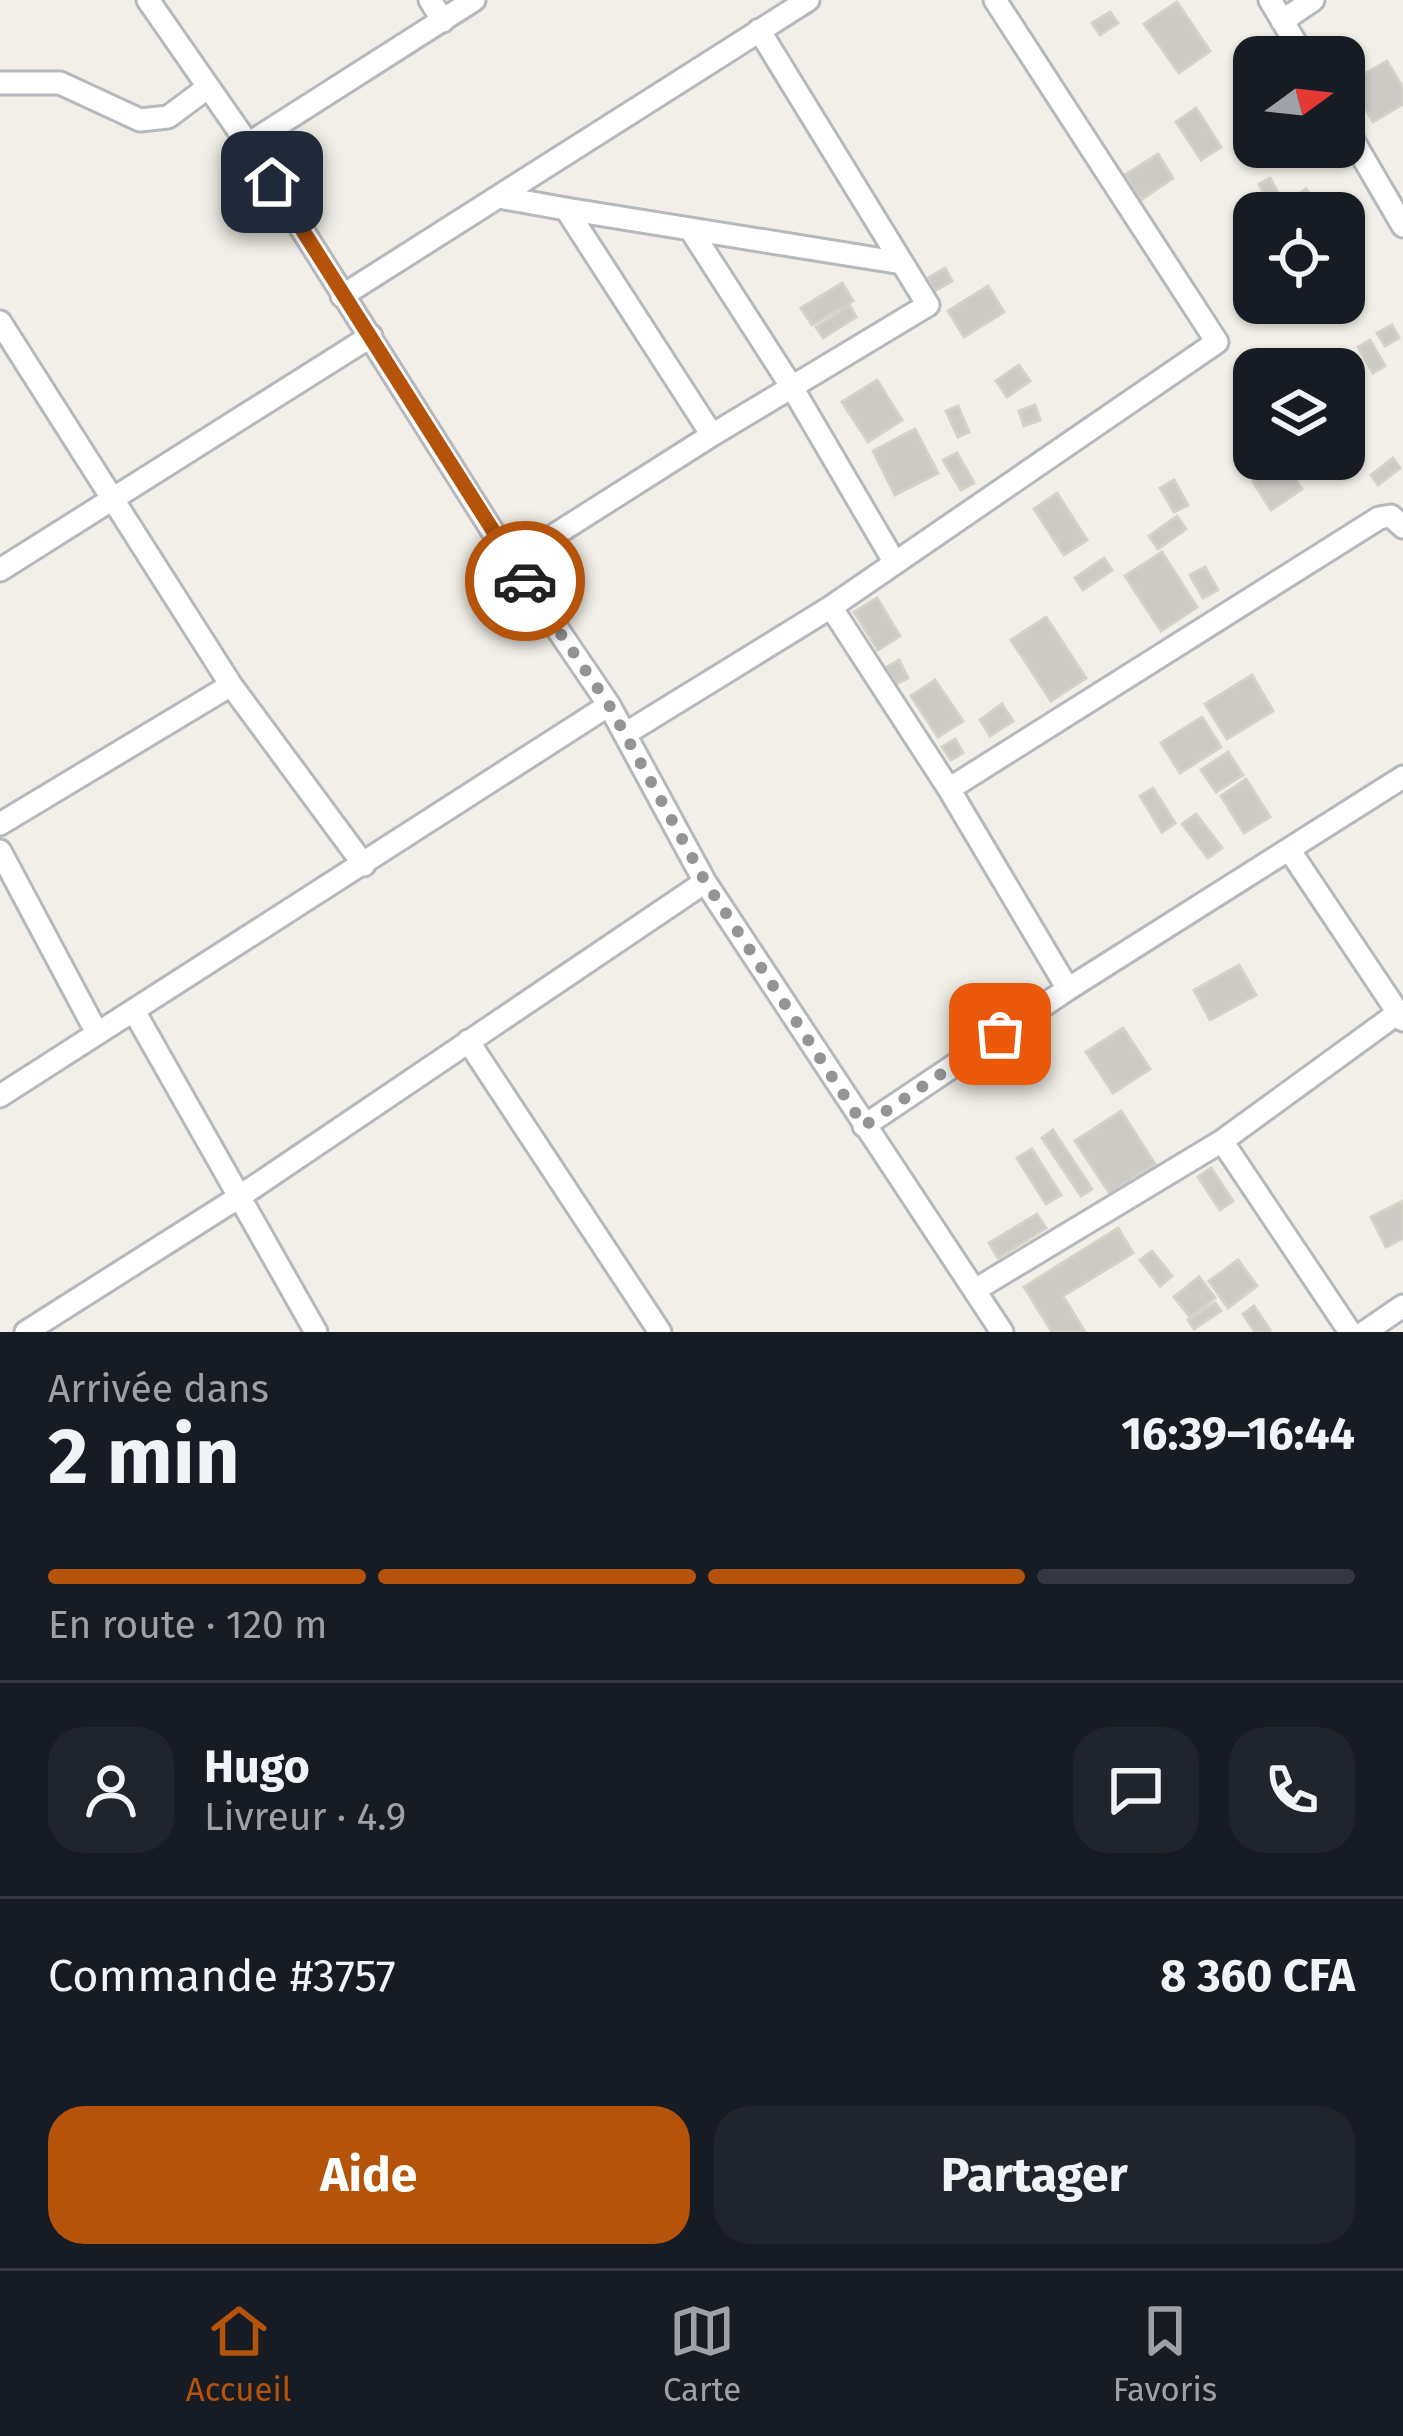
<!DOCTYPE html>
<html lang="fr">
<meta charset="utf-8">
<style>
body{margin:0;font-family:"Fira Sans",sans-serif;background:#20242c;color:#f1f3f6;height:100vh;display:flex;flex-direction:column;font-size:45px;white-space:nowrap}
*{box-sizing:border-box;margin:0}
p{font-size:39px;color:#9ea1a6}
.icon{flex:none;width:66px;height:66px;fill:none;stroke:currentColor;stroke-width:2;stroke-linecap:round;stroke-linejoin:round}
.map{position:relative;height:1332px;overflow:hidden}
.details{display:flex;flex-direction:column;background:#171b24;flex:1}
.details>*{flex:none}
.needle{width:78px;rotate:75deg}
.controls{position:absolute;left:1233px;top:36px;display:grid;gap:24px}
.controls a{display:grid;place-items:center;width:132px;height:132px;border-radius:24px;background:#171b24;box-shadow:0 3px 9px #0004;font-size:60px}
.pin{position:absolute;display:grid;place-items:center;width:102px;height:102px;color:#fff;margin:-51px;border-radius:24px;box-shadow:0 6px 18px #0006}
.courier{position:absolute;display:grid;place-items:center;width:120px;height:120px;margin:-60px;border:9px solid #b45309;border-radius:50%;background:#fff;color:#222;box-shadow:0 3px 15px #0007}
.overview em{font-style:normal;font-weight:700}
.overview div{display:flex;flex-direction:column-reverse}
.overview{display:flex;align-items:center;justify-content:space-between;height:204px;padding:0 48px}
h1{font-size:78px;font-weight:700;line-height:90px}
.bar{display:grid;grid-template-columns:repeat(4,1fr);gap:18px 12px;align-content:center;height:144px;padding:0 48px}
.bar i{height:15px;border-radius:9px;background:#363941}
.bar .current{background:#b45309}
.bar p{grid-column:span 4}
.line{display:flex;align-items:center;gap:30px;padding:0 48px;border-top:3px solid #363941}
.line div{flex:1}
.round{display:grid;place-items:center;flex:none;width:126px;height:126px;border-radius:36px;background:#20242c}
.action{display:flex;gap:24px;margin-top:auto;padding:24px 48px}
.action a{flex:1;height:138px;border-radius:36px;background:#b45309;color:#fff;font-size:48px;font-weight:700;line-height:138px;text-align:center}
.action a+a{background:#20242c;color:#f1f3f6}
.dock{display:flex;justify-content:space-around;align-items:center;height:168px;border-top:3px solid #363941;background:#171b24;font-size:33px;color:#9ea1a6}
.dock a{display:grid;justify-items:center;gap:6px}
.dock .current{color:#b45309}
.map>svg:first-child{display:block}
.building{fill:#cccac5;stroke:#d6d1c6;stroke-width:3}
.lines{fill:none;stroke-linecap:round;stroke-linejoin:round}
.street-casing{stroke:#b5b8bc;stroke-width:27}
.street{stroke:#fff;stroke-width:21}
.done{stroke:#929495;stroke-width:12;stroke-dasharray:0 21.6}
.route{stroke:#b45309;stroke-width:15}
</style>
<div class="map">
<svg width="1403" height="1332" viewBox="0 0 1403 1332">
<rect width="100%" height="100%" fill="#f1efe8"/>
<path class="building" d="M1177,2L1210,51L1179,73L1144,24Z
M1110,12L1118,23L1100,35L1092,23Z
M1387,61L1403,88V104L1373,122L1350,82Z
M1196,108L1221,147L1201,160L1176,122Z
M1158,154L1173,178L1141,200L1125,175Z
M1270,178L1282,200L1270,206L1259,184Z
M1306,189L1322,213H1276L1274,210Z
M945,268L952,281L935,291L928,278Z
M842,283L853,301L812,325L801,308Z
M988,286L1004,312L964,337L948,311Z
M850,306L856,317L823,338L816,327Z
M1392,325L1399,338L1385,346L1377,333Z
M1370,340L1385,366L1373,373L1358,347Z
M1019,365L1030,381L1007,397L996,381Z
M877,380L902,420L868,442L842,402Z
M1035,405L1040,420L1024,426L1019,411Z
M958,406L969,432L958,437L946,411Z
M915,429L938,473L895,495L873,451Z
M957,453L974,483L961,490L943,460Z
M1393,458L1400,468L1378,485L1371,475Z
M1283,461L1302,489L1271,510L1253,482Z
M1174,480L1188,505L1174,512L1160,488Z
M1057,493L1087,540L1064,555L1034,509Z
M1177,516L1186,529L1158,549L1149,536Z
M1162,552L1197,607L1161,631L1125,576Z
M1104,558L1112,570L1083,590L1075,578Z
M1205,567L1218,590L1203,598L1190,575Z
M877,598L900,636L878,650L854,612Z
M1046,617L1086,678L1051,701L1011,640Z
M899,660L908,678L896,684L887,667Z
M1252,675L1273,711L1227,739L1205,704Z
M935,680L963,721L938,737L911,696Z
M1002,704L1013,721L990,736L980,720Z
M1202,717L1221,747L1180,773L1161,743Z
M955,739L963,753L951,760L942,747Z
M1228,752L1243,775L1216,792L1201,770Z
M1246,779L1270,817L1244,833L1221,796Z
M1153,788L1175,823L1162,832L1140,796Z
M1196,814L1222,848L1208,858L1182,824Z
M1239,965L1256,995L1210,1020L1194,990Z
M1123,1028L1150,1069L1113,1093L1086,1052Z
M1121,1111L1155,1164L1110,1194L1075,1141Z
M1053,1130L1092,1189L1081,1196L1042,1138Z
M1032,1149L1061,1195L1046,1204L1017,1158Z
M1211,1168L1233,1201L1220,1210L1198,1177Z
M1403,1201V1238L1386,1247L1371,1217Z
M1037,1214L1046,1228L998,1258L989,1243Z
M1118,1228L1133,1253L1063,1296L1085,1332H1052L1024,1287Z
M1152,1251L1172,1276L1160,1286L1140,1260Z
M1238,1260L1257,1286L1228,1308L1209,1281Z
M1199,1277L1215,1298L1190,1317L1174,1297Z
M1215,1303L1221,1311L1194,1329L1188,1320Z
M1254,1306L1270,1330L1268,1332H1255L1243,1314Z"/>
<g class="lines">
<g class="street-casing">
<path id="street" d="M148,0L248,144L512,562L609,705L705,882L1002,1332
M430,0L443,21
M1270,0L1304,57
M1282,21L1313,0
M0,83H60L140,120L168,117L207,88
M1344,125L1403,226
M248,144L474,0
M499,197L566,209L712,435
M566,209L902,263
M692,232L793,389L895,563
M342,296L808,0
M0,322L231,685L364,865
M512,562L712,435L928,305L759,30
M0,570L371,336
M831,607L949,789L1068,989
M625,734L831,607L1217,342L995,0
M949,789L1379,518L1391,516L1403,527
M0,824L231,685
M0,851L97,1033
M1290,851L1403,1020
M134,1011L316,1332
M468,1041L660,1332
M0,1096L609,705
M864,1126L1068,989L1403,777
M1222,1141L1350,1332
M975,1290L1222,1141L1398,1013
M26,1332L239,1197L705,882
M1365,1332L1403,1306"/>
</g>
<use href="#street" class="street"/>
</g>
<g class="lines">
<path class="done" d="M525,581L609,705L705,881L864,1126L1000,1034"/>
<path class="route" d="M272,182L525,581"/>
</g>
</svg>
<div class="controls">
<a><svg class="needle" viewBox="-14 -14 28 28"><path d="M0-13l5 13h-10z" fill="#e53935"/><path d="M0 13l5-13h-10z" fill="#9ea1a6"/></svg></a>
<a><svg class="icon" aria-label="locate" viewBox="0 0 24 24"><circle cx="12" cy="12" r="6"/><path d="M12 2v4M12 18v4M2 12h4M18 12h4"/></svg></a>
<a><svg class="icon" aria-label="layers" viewBox="0 0 24 24"><path d="M12 4l9 5-9 5-9-5zM3 14l9 5 9-5"/></svg></a>
</div>
<div class="pin" style="left:1000px;top:1034px;background:#ea580c"><svg class="icon" aria-label="bag" viewBox="0 0 24 24"><path d="M5 8h14l-1 12H6zM9 8a3 3 0 0 1 6 0"/></svg></div>
<div class="pin" style="left:272px;top:182px;background:#1f2937"><svg class="icon" aria-label="home" viewBox="0 0 24 24"><path d="M3 11l9-7 9 7M6 9v11h12V9"/></svg></div>
<div class="courier" style="left:525px;top:581px"><svg class="icon" aria-label="car" viewBox="0 0 24 24"><path d="M5 17H2v-5l4-1 3-4h7l3 4 3 1v5h-3M9 17h6M6 11h13"/><circle cx="7" cy="17" r="2"/><circle cx="17" cy="17" r="2"/></svg></div>
</div>
<section class="details">
<div class="overview"><div><h1>2 min</h1><p>Arrivée dans</p></div><em>16:39–16:44</em></div>
<div class="bar"><i class="current"></i><i class="current"></i><i class="current"></i><i></i><p>En route · 120 m</p></div>
<div class="line" style="height:216px"><a class="round"><svg class="icon" aria-label="person" viewBox="0 0 24 24"><circle cx="12" cy="8" r="4"/><path d="M4 21q1-7 8-7t8 7"/></svg></a><div><b>Hugo</b><p>Livreur · 4.9</p></div><a class="round"><svg class="icon" aria-label="chat" viewBox="0 0 24 24"><path d="M4 5h16v11H9l-5 4z"/></svg></a><a class="round"><svg class="icon" aria-label="phone" viewBox="0 0 24 24"><path d="M5 4h4l2 5-3 2q2 4 5 5l2-3 5 2v4C11 20 4 13 5 4z"/></svg></a></div>
<div class="line" style="height:156px"><div>Commande #3757</div><b>8 360 CFA</b></div>
<div class="action"><a>Aide</a><a>Partager</a></div>
</section>
<nav class="dock">
<a class="current"><svg class="icon" aria-label="home" viewBox="0 0 24 24"><path d="M3 11l9-7 9 7M6 9v11h12V9"/></svg>Accueil</a>
<a><svg class="icon" aria-label="map" viewBox="0 0 24 24"><path d="M3 6l6-2 6 2 6-2v14l-6 2-6-2-6 2zM9 4v14M15 6v14"/></svg>Carte</a>
<a><svg class="icon" aria-label="saved" viewBox="0 0 24 24"><path d="M7 4h10v16l-5-4-5 4z"/></svg>Favoris</a>
</nav>
